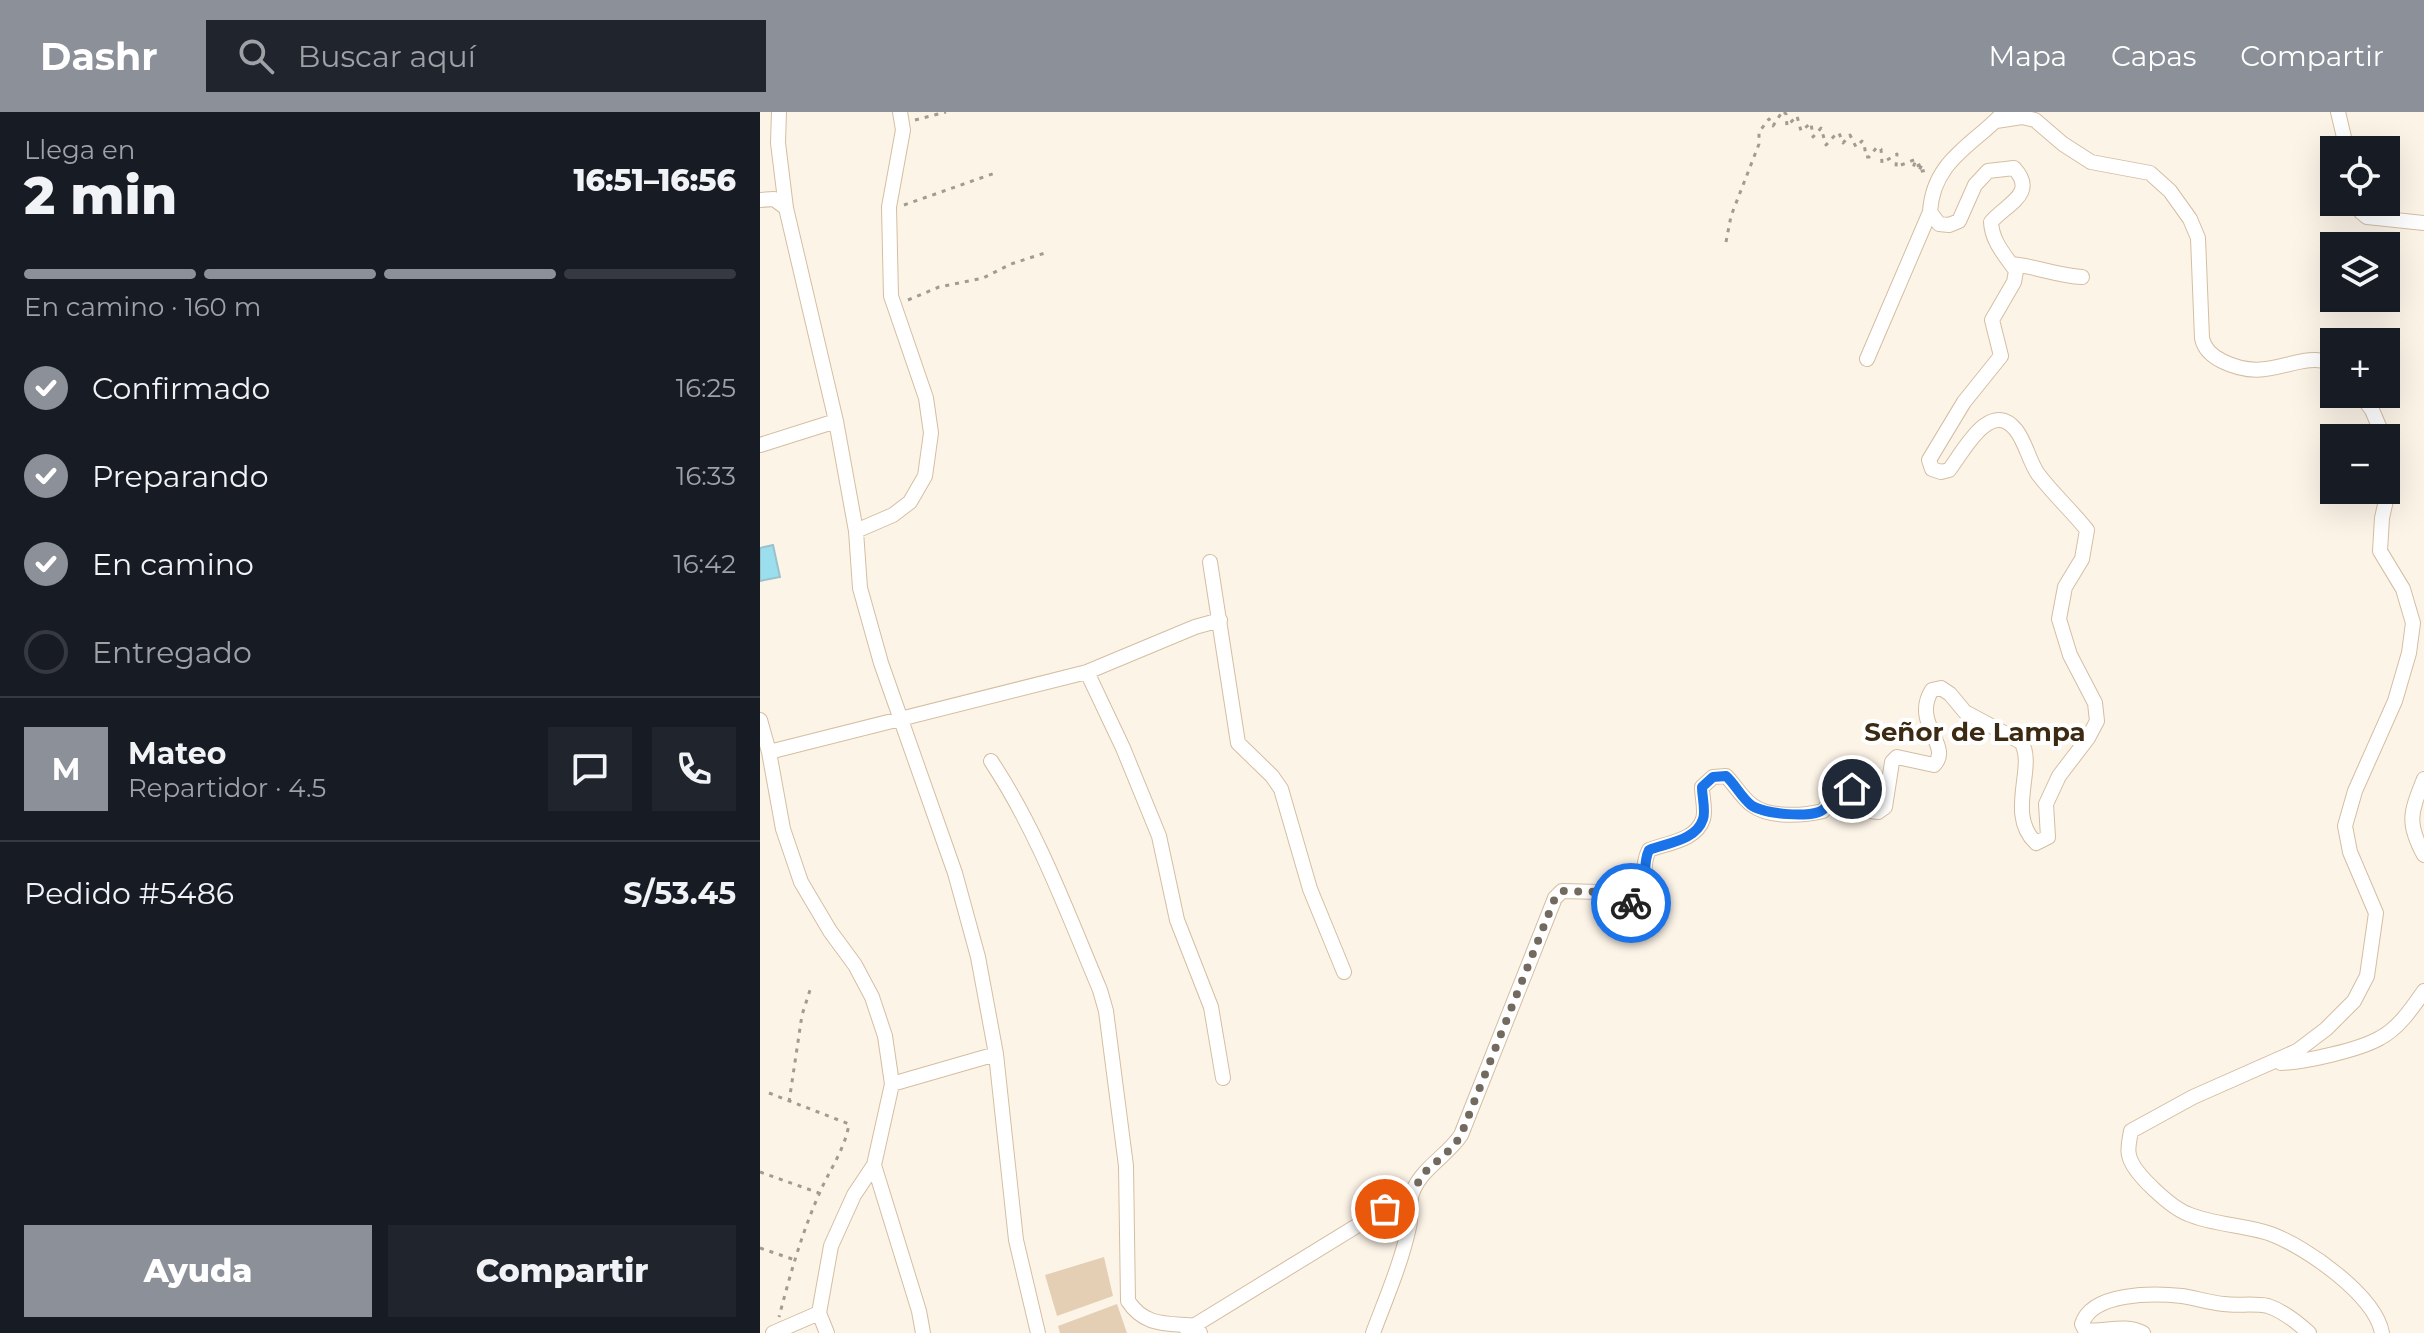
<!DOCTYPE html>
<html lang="es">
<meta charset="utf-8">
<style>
body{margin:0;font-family:Montserrat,sans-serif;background:#20242c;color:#f1f3f6;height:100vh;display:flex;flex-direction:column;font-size:30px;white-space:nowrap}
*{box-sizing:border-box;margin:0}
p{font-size:26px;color:#9ea1a6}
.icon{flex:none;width:44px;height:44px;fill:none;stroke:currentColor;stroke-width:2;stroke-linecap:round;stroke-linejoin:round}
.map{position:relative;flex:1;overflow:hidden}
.panel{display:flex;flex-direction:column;background:#171b24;width:760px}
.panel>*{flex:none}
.tools{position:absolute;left:1560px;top:24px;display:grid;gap:16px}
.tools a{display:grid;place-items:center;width:80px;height:80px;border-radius:0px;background:#171b24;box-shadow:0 8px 32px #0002;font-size:40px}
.pin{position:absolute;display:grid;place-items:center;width:68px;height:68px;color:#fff;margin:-34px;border:4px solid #fff;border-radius:50%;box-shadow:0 2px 8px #0007}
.courier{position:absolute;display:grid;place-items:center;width:80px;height:80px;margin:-40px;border:6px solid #1a73e8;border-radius:50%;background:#fff;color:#222;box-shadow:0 2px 10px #0007}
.head em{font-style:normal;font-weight:800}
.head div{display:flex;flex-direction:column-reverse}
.head{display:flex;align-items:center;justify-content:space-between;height:136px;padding:0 24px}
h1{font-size:52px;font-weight:800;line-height:60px}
.bar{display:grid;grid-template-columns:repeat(4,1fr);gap:12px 8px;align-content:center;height:96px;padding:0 24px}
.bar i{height:10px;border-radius:6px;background:#363941}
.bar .on{background:#8c9099}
.bar p{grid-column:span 4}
.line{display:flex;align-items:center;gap:20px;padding:0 24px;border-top:2px solid #363941}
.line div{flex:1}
.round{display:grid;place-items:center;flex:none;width:84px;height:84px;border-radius:0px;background:#20242c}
ol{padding:0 24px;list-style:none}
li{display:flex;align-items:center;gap:24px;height:88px}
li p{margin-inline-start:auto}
li .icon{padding:8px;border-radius:50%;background:#8c9099;color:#fff;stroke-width:4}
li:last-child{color:#9ea1a6}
li i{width:44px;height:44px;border:4px solid #363941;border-radius:50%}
.action{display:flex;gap:16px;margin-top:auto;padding:16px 24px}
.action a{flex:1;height:92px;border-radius:0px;background:#8c9099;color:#fff;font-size:32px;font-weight:800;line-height:92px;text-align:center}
.action a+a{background:#20242c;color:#f1f3f6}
header{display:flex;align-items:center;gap:48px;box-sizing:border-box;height:112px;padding:0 40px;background:#8c9099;color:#fff}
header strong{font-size:38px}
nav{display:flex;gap:44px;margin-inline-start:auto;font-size:28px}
.search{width:560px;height:72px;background:#20242c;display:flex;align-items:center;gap:20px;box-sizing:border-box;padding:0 28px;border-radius:0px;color:#9ea1a6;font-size:30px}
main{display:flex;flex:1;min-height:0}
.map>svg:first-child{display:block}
.green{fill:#e4cfb4}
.building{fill:#9bdfee;stroke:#99c2cb;stroke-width:2}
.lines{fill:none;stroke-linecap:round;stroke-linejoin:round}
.minor-casing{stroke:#d4bea2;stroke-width:16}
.path{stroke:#a49b90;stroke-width:3;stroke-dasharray:4 6;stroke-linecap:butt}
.minor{stroke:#fff;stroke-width:14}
.done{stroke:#736a5f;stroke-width:8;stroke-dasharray:0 14.4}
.route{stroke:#1a73e8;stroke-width:10}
.labels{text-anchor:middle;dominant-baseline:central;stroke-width:8;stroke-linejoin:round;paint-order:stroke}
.neighbourhood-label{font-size:26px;font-weight:bold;fill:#3c2b12;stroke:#fff}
</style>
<header>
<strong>Dashr</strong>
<div class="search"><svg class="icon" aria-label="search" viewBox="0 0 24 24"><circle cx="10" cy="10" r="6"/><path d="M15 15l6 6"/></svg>Buscar aquí</div>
<nav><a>Mapa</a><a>Capas</a><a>Compartir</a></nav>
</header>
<main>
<section class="panel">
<div class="head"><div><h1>2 min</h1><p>Llega en</p></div><em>16:51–16:56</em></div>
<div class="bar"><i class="on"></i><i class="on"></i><i class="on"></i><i></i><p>En camino · 160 m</p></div>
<ol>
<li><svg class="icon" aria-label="check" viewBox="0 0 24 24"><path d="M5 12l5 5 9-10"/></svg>Confirmado<p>16:25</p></li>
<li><svg class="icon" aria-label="check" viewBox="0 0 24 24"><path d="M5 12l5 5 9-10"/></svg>Preparando<p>16:33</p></li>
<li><svg class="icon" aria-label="check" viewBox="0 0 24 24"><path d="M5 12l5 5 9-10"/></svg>En camino<p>16:42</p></li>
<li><i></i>Entregado</li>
</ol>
<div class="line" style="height:144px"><b class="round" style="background:#8c9099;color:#fff">M</b><div><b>Mateo</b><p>Repartidor · 4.5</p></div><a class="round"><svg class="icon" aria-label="chat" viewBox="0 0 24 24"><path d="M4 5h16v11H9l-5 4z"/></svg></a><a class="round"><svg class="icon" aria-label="phone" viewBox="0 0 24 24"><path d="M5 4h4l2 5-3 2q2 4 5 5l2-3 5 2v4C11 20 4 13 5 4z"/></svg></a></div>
<div class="line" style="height:104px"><div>Pedido #5486</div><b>S/53.45</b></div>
<div class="action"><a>Ayuda</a><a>Compartir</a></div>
</section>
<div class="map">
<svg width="1664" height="1221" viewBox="0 0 1664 1221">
<rect width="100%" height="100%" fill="#fdf4e8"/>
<path class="green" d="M344,1145L353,1184L297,1204L285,1163Z
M357,1192L367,1221H300L298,1214Z"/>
<path class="building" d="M13,433L20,465L0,469V436Z"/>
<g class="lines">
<g class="minor-casing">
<path id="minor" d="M19,0L18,31L26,96L76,309L96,419L100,476L121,551L195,761L218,845L236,942L256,1128L278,1221
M1578,0L1587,38
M1236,9L1262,5L1275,8L1303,32L1331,50L1390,61L1410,79L1430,107L1438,126L1442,226C1444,237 1452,244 1462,249C1510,273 1534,238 1574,251
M0,88L14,87L26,96
M1597,90L1601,100L1607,105L1664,111
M1251,152C1275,154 1298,164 1322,165
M1107,247L1170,100
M1600,282L1612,298L1624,326
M0,333L76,309
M96,419L133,403L150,390L165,364L171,321L166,286L131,184L129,95L143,18L140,0
M450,450L478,631L512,664L521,677L550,777L584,860
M327,560L363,636L399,724L417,808L451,895L463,966
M0,608L9,640L23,717L41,770L70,819L95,853L112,885L125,924L132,972L114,1053L159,1199L163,1221
M9,640L327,560L435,515L460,508
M231,649C278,720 307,800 340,878L346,899L366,1054L368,1189C385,1215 407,1211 436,1214L440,1221
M1664,667C1651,700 1646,710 1664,743
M1521,951C1545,950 1599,938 1620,926C1639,916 1652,896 1664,879
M132,972L236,942
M427,1218L652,1080
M13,1221L59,1201
M67,1221L59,1201L71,1134L94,1083L114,1053
M613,1221C626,1186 641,1152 649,1115C652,1104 648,1089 653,1079C662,1056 688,1043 701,1023L795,786L802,779L839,780L872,791C894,772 878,759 889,738C906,731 936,729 943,707C946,699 942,685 942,675L953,665L966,664C975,673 982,686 992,693C1009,706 1043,704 1063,699C1085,667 1088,672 1111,699L1118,700L1125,695L1132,650L1137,645L1174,653C1193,634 1151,611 1172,578L1181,576L1190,582L1205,600L1261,630C1277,654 1245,702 1276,731L1288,725L1286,692L1299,664L1328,626L1337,609L1335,591L1310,543L1299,507L1305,475L1322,447L1327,418C1312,399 1293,382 1278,362C1269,349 1266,331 1256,318C1230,285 1202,342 1189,358L1181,360L1172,357L1169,348L1204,290L1241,244L1232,208L1254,170L1256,159C1245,143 1232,130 1231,110C1246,92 1278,82 1254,56L1228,59L1215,73L1199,109L1189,113L1179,112L1170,100C1173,48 1214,33 1244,0
M1383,1221C1363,1211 1345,1221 1325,1218L1322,1212C1332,1180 1394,1181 1422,1184C1436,1186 1450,1191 1464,1192C1478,1194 1494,1191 1508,1194C1523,1199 1537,1210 1549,1221
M1622,1221C1615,1183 1546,1135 1511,1122C1485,1113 1454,1113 1428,1102C1412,1096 1372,1061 1369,1043C1367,1036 1370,1026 1371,1019L1433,985L1537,939L1566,917L1594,889L1607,864L1616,801L1590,740L1585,714L1595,679L1635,589L1649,541L1653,511L1643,477L1620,439L1622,406L1632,362L1626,331"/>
</g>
<path class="path" d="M1024,0L1026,2L1027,14L1037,4L1041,19L1051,11L1053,25L1061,16L1066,33L1077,21H1079L1083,31L1090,23L1096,35L1102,29L1104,31L1106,45H1109L1117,35L1121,37L1122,51L1137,42L1136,55L1156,47L1153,56L1163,51L1158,60L1167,58
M155,8L186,0
M144,93L235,61
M966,130L971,104L999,32V20L1009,7L1013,14L1022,0
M148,188L179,175L223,166L251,152L288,140
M9,981L89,1012C85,1037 70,1057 60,1080C42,1120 30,1163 19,1205
M29,990L42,903L50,878
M0,1060L59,1081
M0,1136L35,1148"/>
<use href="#minor" class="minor"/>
</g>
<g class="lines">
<path class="done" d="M625,1097L652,1080L665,1060L694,1034L701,1023L795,786L802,779L839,780L871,791"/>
<path class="route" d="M871,791C895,775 879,759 889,738C906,731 936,729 943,707C946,699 942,685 942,675L953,665L966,664C975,672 981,685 991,693C1003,702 1053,707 1064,697C1074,688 1075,672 1092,677"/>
</g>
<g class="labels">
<g class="neighbourhood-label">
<text x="1215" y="620">Señor de Lampa</text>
</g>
</g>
</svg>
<div class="tools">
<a><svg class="icon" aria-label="locate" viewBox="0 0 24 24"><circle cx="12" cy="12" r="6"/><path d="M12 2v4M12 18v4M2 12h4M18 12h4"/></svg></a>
<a><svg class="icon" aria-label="layers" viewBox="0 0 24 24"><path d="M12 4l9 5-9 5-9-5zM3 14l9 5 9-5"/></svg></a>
<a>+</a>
<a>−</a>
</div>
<div class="pin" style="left:625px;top:1097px;background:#ea580c"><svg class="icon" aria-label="bag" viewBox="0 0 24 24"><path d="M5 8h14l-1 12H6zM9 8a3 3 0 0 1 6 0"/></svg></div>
<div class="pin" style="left:1092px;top:677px;background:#1f2937"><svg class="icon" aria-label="home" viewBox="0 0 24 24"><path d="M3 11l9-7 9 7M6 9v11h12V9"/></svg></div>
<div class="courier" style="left:871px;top:791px"><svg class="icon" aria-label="bike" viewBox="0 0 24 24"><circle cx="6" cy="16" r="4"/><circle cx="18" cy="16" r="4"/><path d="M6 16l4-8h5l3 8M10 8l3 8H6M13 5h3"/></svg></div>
</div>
</main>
